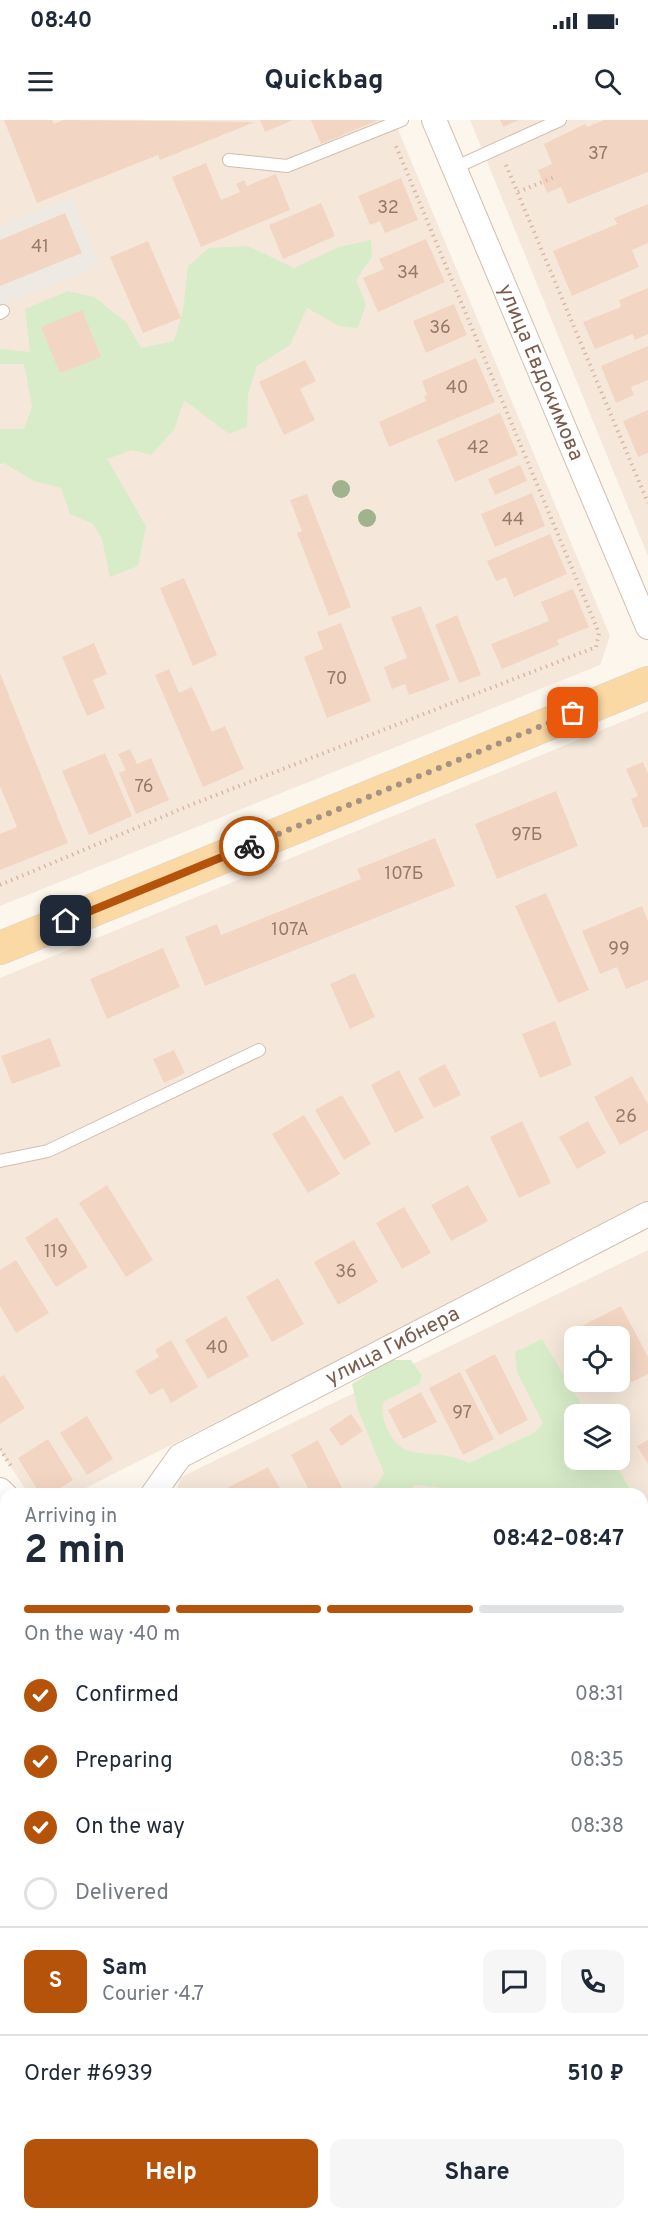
<!DOCTYPE html>
<meta charset="utf-8">
<style>
body{margin:0;font-family:Overpass,sans-serif;background:#f6f6f7;color:#1f2937;height:100vh;display:flex;flex-direction:column;font-size:22px;white-space:nowrap}
*{box-sizing:border-box;margin:0}
p{font-size:20px;color:#747a83}
.icon{flex:none;width:33px;height:33px;fill:none;stroke:currentColor;stroke-width:2;stroke-linecap:round;stroke-linejoin:round}
.map{position:relative;flex:1;overflow:hidden}
.panel{position:absolute;left:0px;top:1368px;width:648px;height:732px;display:flex;flex-direction:column;background:#fff;border-radius:18px 18px 0 0;box-shadow:0 6px 24px #0002}
.panel>*{flex:none}
.controls{position:absolute;left:564px;top:1206px;display:grid;gap:12px}
.controls a{display:grid;place-items:center;width:66px;height:66px;border-radius:12px;background:#fff;box-shadow:0 6px 24px #0002;font-size:30px}
.pin{position:absolute;display:grid;place-items:center;width:51px;height:51px;color:#fff;margin:-26px;border-radius:12px;box-shadow:0 3px 9px #0006}
.courier{position:absolute;display:grid;place-items:center;width:60px;height:60px;margin:-30px;border:4px solid #b45309;border-radius:50%;background:#fff;color:#222;box-shadow:0 2px 8px #0007}
.overview em{font-style:normal;font-weight:700}
.overview div{display:flex;flex-direction:column-reverse}
.overview{display:flex;align-items:center;justify-content:space-between;height:102px;padding:0 24px}
h1{font-size:39px;font-weight:700;line-height:45px}
.bar{display:grid;grid-template-columns:repeat(4,1fr);gap:9px 6px;align-content:center;height:72px;padding:0 24px}
.bar i{height:8px;border-radius:4px;background:#e0e1e3}
.bar .active{background:#b45309}
.bar p{grid-column:span 4}
.line{display:flex;align-items:center;gap:15px;padding:0 24px;border-top:2px solid #e0e1e3}
.line div{flex:1}
.round{display:grid;place-items:center;flex:none;width:63px;height:63px;border-radius:12px;background:#f6f6f7}
ol{padding:0 24px;list-style:none}
li{display:flex;align-items:center;gap:18px;height:66px}
li p{margin-inline-start:auto}
li .icon{padding:6px;border-radius:50%;background:#b45309;color:#fff;stroke-width:4}
li:last-child{color:#747a83}
li i{width:33px;height:33px;border:3px solid #e0e1e3;border-radius:50%}
.cta{display:flex;gap:12px;margin-top:auto;padding:12px 24px}
.cta a{flex:1;height:69px;border-radius:12px;background:#b45309;color:#fff;font-size:24px;font-weight:700;line-height:69px;text-align:center}
.cta a+a{background:#f6f6f7;color:#1f2937}
.status{display:flex;justify-content:space-between;align-items:center;height:42px;padding:0 30px;background:#fff;direction:ltr}
.status svg{height:16px;fill:currentColor}
header{display:flex;justify-content:space-between;align-items:center;height:78px;padding:0 24px;background:#fff;font-size:27px;font-weight:700}
.map>svg:first-child{display:block}
.residential{fill:#f5e8da;fill-rule:evenodd}
.industrial{fill:#efe9e4}
.green{fill:#d8ecc9}
.lines{fill:none;stroke-linecap:round;stroke-linejoin:round}
.stream{stroke:#a5d3da;stroke-width:9}
.building{fill:#f3d5c3}
.service-casing{stroke:#d1beb0;stroke-width:14}
.minor-casing{stroke:#d1beb0;stroke-width:26}
.primary-casing{stroke:#dad1cd;stroke-width:34}
.path{stroke:#d9b8a5;stroke-width:4;stroke-dasharray:1.5 4.5;stroke-linecap:butt}
.service{stroke:#fff;stroke-width:12}
.minor{stroke:#fff;stroke-width:24}
.primary{stroke:#fbd9a5;stroke-width:33}
.tree{fill:#a0b28e}
.done{stroke:#a89285;stroke-width:6;stroke-dasharray:0 10.8}
.route{stroke:#b45309;stroke-width:8}
.labels{text-anchor:middle;dominant-baseline:central;stroke-width:5;stroke-linejoin:round;paint-order:stroke}
.number-label{font-size:18px;fill:#987a6a}
.street-label{font-size:21px;fill:#7a5c4d;stroke:#fffaf3}
</style>
<div class="status"><b>08:40</b><svg viewBox="0 0 49 12"><path d="M0 12V9h3v3zM5 12V6h3v6zM10 12V3h3v9zM15 12V0h3v12zM26 1h20v11H26zM47 4h2v5h-2z"/></svg></div>
<header><svg class="icon" aria-label="menu" viewBox="0 0 24 24"><path d="M4 6h16M4 12h16M4 18h16"/></svg>Quickbag<svg class="icon" aria-label="search" viewBox="0 0 24 24"><circle cx="10" cy="10" r="6"/><path d="M15 15l6 6"/></svg></header>
<div class="map">
<svg width="648" height="2100" viewBox="0 0 648 2100">
<rect width="100%" height="100%" fill="#fdf6ec"/>
<path class="residential" d="M0,0H394L610,516L600,545L0,786Z
M470,0H648V436Z
M648,591V1084L74,1374H29L0,1331V858Z
M648,1130V2100H630L626,2094H642V1374H175L181,1357ZM574,1216H620V1262H574ZM574,1294H620V1340H574Z
M0,1392L6,1401V1764L0,1752Z
M0,1811L6,1822V2045L0,2029Z
M18,2094H107V2100H19Z
M290,2094H580L584,2100H281Z"/>
<path class="industrial" d="M72,77L100,146L0,186V106Z
M156,2094H290L281,2100H160Z"/>
<path class="green" d="M371,120L372,137L356,160L366,184L358,208L339,206L307,188L290,225L257,246L248,275L247,307L229,314L184,280L174,310L151,335L132,330L107,339L146,406L138,446L110,457L102,419L93,404L70,394L61,368L34,361L4,343L0,344V309H24L32,287L24,244H0V229L30,232L25,189L68,171L94,177L126,202L141,228L174,221L183,190L188,146L209,128L248,126L294,148L339,127Z
M542,1219L587,1294H574V1340H613L633,1374H449L445,1368L416,1365L403,1374H367L377,1365L384,1353L358,1290L352,1264L390,1240H411L422,1256L419,1264L383,1282C379,1298 392,1327 410,1331C433,1337 443,1331 469,1343L534,1313L543,1303L517,1252L515,1232Z
M642,1390L648,1400V1680L642,1682Z"/>
<g class="lines">
<path class="stream" d="M0,1862L6,1872
M54,2100L74,2094"/>
</g>
<path class="building" d="M4,0H52L54,4L63,0L255,2L160,40L158,35L37,83Z
M260,0H293L265,12Z
M311,0H379L321,24Z
M500,0H519L503,7Z
M648,0V52L568,84L561,67L547,73L538,50L552,44L544,24L585,4L587,7L604,0Z
M206,43L221,80L240,72L236,64L244,60L247,66L276,54L290,90L201,127L172,57Z
M401,58L418,100L385,113L380,101L370,105L358,76Z
M321,83L335,116L283,139L269,105Z
M648,84V123L632,130L639,147L572,176L553,131L617,104L614,98Z
M65,93L82,133L0,166V120Z
M426,119L445,162L378,192L363,158L384,149L379,139Z
M148,121L181,198L143,213L110,137Z
M648,168V214L635,220L633,214L595,229L583,202L621,187L619,180Z
M454,184L467,215L426,233L413,201Z
M82,190L101,237L60,253L41,207Z
M648,226V260L631,267L634,275L616,283L601,246Z
M476,238L495,282L389,327L379,302L426,281L424,276L427,275L422,261Z
M305,240L316,261L300,269L315,300L284,315L259,262Z
M648,290V333L638,337L623,301Z
M500,293L518,335L455,362L437,320Z
M520,345L527,361L495,375L488,359Z
M532,373L545,406L495,427L481,394Z
M307,374L351,487L329,496L297,413L302,411L290,380Z
M550,414L567,454L514,477L506,457L496,461L487,441Z
M184,458L217,535L193,546L160,468Z
M573,469L589,507L557,520L559,525L502,549L491,524L549,501L541,482Z
M421,486L450,560L409,575L405,564L392,569L384,547L407,538L391,497Z
M457,495L481,555L459,563L435,505Z
M341,503L371,581L327,598L304,537L323,529L317,512Z
M94,523L107,554L93,560L105,588L87,596L62,537Z
M169,549L179,573L192,567L212,612L225,606L244,649L203,667L155,555Z
M0,553L68,723L0,750V714L17,707L0,666Z
M130,629L137,644L151,638L169,680L136,694L119,653L126,650L118,634Z
M105,633L132,696L89,715L62,651Z
M643,642L648,654V707L643,708L631,679L638,676L626,649Z
M556,671L578,726L497,759L475,704Z
M435,718L455,766L205,866L185,817L217,804L221,815L361,759L357,749Z
M546,773L589,870L558,883L515,786Z
M642,786L648,801V860L626,869L617,847L600,854L582,811Z
M163,828L180,867L107,899L90,859Z
M355,853L375,897L350,909L330,864Z
M555,901L572,945L540,958L522,914Z
M50,918L61,946L12,964L1,936Z
M174,930L185,953L164,963L153,939Z
M445,944L461,975L434,988L418,958Z
M399,950L424,998L395,1013L371,965Z
M632,956L648,984V1010L620,1025L594,977Z
M342,975L371,1024L344,1040L315,990Z
M304,995L340,1054L308,1073L272,1014Z
M522,1001L551,1063L519,1078L490,1017Z
M588,1001L606,1033L577,1049L559,1017Z
M107,1065L153,1140L126,1157L79,1083Z
M468,1065L488,1101L451,1121L431,1085Z
M404,1087L431,1133L402,1149L376,1103Z
M57,1097L88,1147L56,1167L25,1118Z
M354,1120L378,1162L338,1185L314,1142Z
M16,1140L49,1193L16,1213L0,1186V1150Z
M278,1158L304,1204L272,1222L246,1177Z
M621,1186L648,1237V1254L615,1271L610,1262H620V1216H587L582,1206Z
M226,1196L249,1236L208,1259L185,1220Z
M171,1220L198,1267L171,1283L163,1268L150,1275L135,1251L159,1237L155,1230Z
M495,1234L528,1300L499,1315L465,1250Z
M460,1252L494,1319L463,1335L429,1268Z
M4,1255L25,1288L0,1304V1257Z
M421,1272L437,1302L403,1319L388,1290Z
M351,1294L363,1311L341,1326L329,1309Z
M87,1296L113,1339L87,1355L60,1313Z
M48,1319L73,1360L50,1374H40L18,1338Z
M318,1320L345,1374H311L291,1335Z
M648,1320V1344L637,1326Z
M268,1347L283,1374H230L227,1368Z
M6,1517V1600L0,1604V1521Z
M642,1986L648,1995V2096L642,2087Z
M212,2094H281L271,2100H216Z
M470,2094H525L528,2099L474,2100Z"/>
<g class="lines">
<g class="service-casing">
<path id="service" d="M229,40L287,46L402,0
M454,48L560,0
M0,193L3,191
M0,1041L48,1031L259,930
M642,1962L648,1970"/>
</g>
<g class="minor-casing">
<g id="minor">
<path id="s1" d="M434,0L648,507"/>
<path d="M0,1370L6,1376"/>
<path id="s2" d="M153,1374L180,1336L648,1094"/>
<path d="M0,1468L6,1463"/>
<path d="M0,1781L6,1792"/>
<path d="M594,2094L598,2100"/>
<path d="M0,2099V2100"/>
<path d="M124,2100V2094"/>
</g>
</g>
<g class="primary-casing">
<path id="primary" d="M0,828L648,563"/>
</g>
<path class="path" d="M506,45L648,383
M518,72L557,56
M0,765L193,684L596,527L599,513L396,26
M0,1329L11,1346
M642,1915L648,1911"/>
<use href="#service" class="service"/>
<use href="#minor" class="minor"/>
<use href="#primary" class="primary"/>
</g>
<g class="tree">
<circle cx="341" cy="369" r="9"/>
<circle cx="367" cy="398" r="9"/>
</g>
<g class="lines">
<path class="done" d="M249,726L573,593"/>
<path class="route" d="M66,801L249,726"/>
</g>
<g class="labels">
<g class="number-label">
<text x="598" y="34">37</text>
<text x="388" y="88">32</text>
<text x="40" y="127">41</text>
<text x="408" y="153">34</text>
<text x="440" y="208">36</text>
<text x="457" y="268">40</text>
<text x="478" y="328">42</text>
<text x="513" y="400">44</text>
<text x="337" y="559">70</text>
<text x="144" y="667">76</text>
<text x="527" y="715">97Б</text>
<text x="404" y="754">107Б</text>
<text x="290" y="810">107А</text>
<text x="619" y="829">99</text>
<text x="626" y="997">26</text>
<text x="56" y="1132">119</text>
<text x="346" y="1152">36</text>
<text x="217" y="1228">40</text>
<text x="462" y="1293">97</text>
</g>
<g class="street-label">
<text stroke="none"><textPath href="#s1" startOffset="274">улица Евдокимова</textPath></text>
<text stroke="none"><textPath href="#s2" startOffset="286">улица Гибнера</textPath></text>
</g>
</g>
</svg>
<div class="controls">
<a><svg class="icon" aria-label="locate" viewBox="0 0 24 24"><circle cx="12" cy="12" r="6"/><path d="M12 2v4M12 18v4M2 12h4M18 12h4"/></svg></a>
<a><svg class="icon" aria-label="layers" viewBox="0 0 24 24"><path d="M12 4l9 5-9 5-9-5zM3 14l9 5 9-5"/></svg></a>
</div>
<div class="pin" style="left:573px;top:593px;background:#ea580c"><svg class="icon" aria-label="bag" viewBox="0 0 24 24"><path d="M5 8h14l-1 12H6zM9 8a3 3 0 0 1 6 0"/></svg></div>
<div class="pin" style="left:66px;top:801px;background:#1f2937"><svg class="icon" aria-label="home" viewBox="0 0 24 24"><path d="M3 11l9-7 9 7M6 9v11h12V9"/></svg></div>
<div class="courier" style="left:249px;top:726px"><svg class="icon" aria-label="bike" viewBox="0 0 24 24"><circle cx="6" cy="16" r="4"/><circle cx="18" cy="16" r="4"/><path d="M6 16l4-8h5l3 8M10 8l3 8H6M13 5h3"/></svg></div>
<section class="panel">
<div class="overview"><div><h1>2 min</h1><p>Arriving in</p></div><em>08:42–08:47</em></div>
<div class="bar"><i class="active"></i><i class="active"></i><i class="active"></i><i></i><p>On the way · 40 m</p></div>
<ol>
<li><svg class="icon" aria-label="check" viewBox="0 0 24 24"><path d="M5 12l5 5 9-10"/></svg>Confirmed<p>08:31</p></li>
<li><svg class="icon" aria-label="check" viewBox="0 0 24 24"><path d="M5 12l5 5 9-10"/></svg>Preparing<p>08:35</p></li>
<li><svg class="icon" aria-label="check" viewBox="0 0 24 24"><path d="M5 12l5 5 9-10"/></svg>On the way<p>08:38</p></li>
<li><i></i>Delivered</li>
</ol>
<div class="line" style="height:108px"><b class="round" style="background:#b45309;color:#fff">S</b><div><b>Sam</b><p>Courier · 4.7</p></div><a class="round"><svg class="icon" aria-label="chat" viewBox="0 0 24 24"><path d="M4 5h16v11H9l-5 4z"/></svg></a><a class="round"><svg class="icon" aria-label="phone" viewBox="0 0 24 24"><path d="M5 4h4l2 5-3 2q2 4 5 5l2-3 5 2v4C11 20 4 13 5 4z"/></svg></a></div>
<div class="line" style="height:78px"><div>Order #6939</div><b>510 ₽</b></div>
<div class="cta"><a>Help</a><a>Share</a></div>
</section>
</div>
